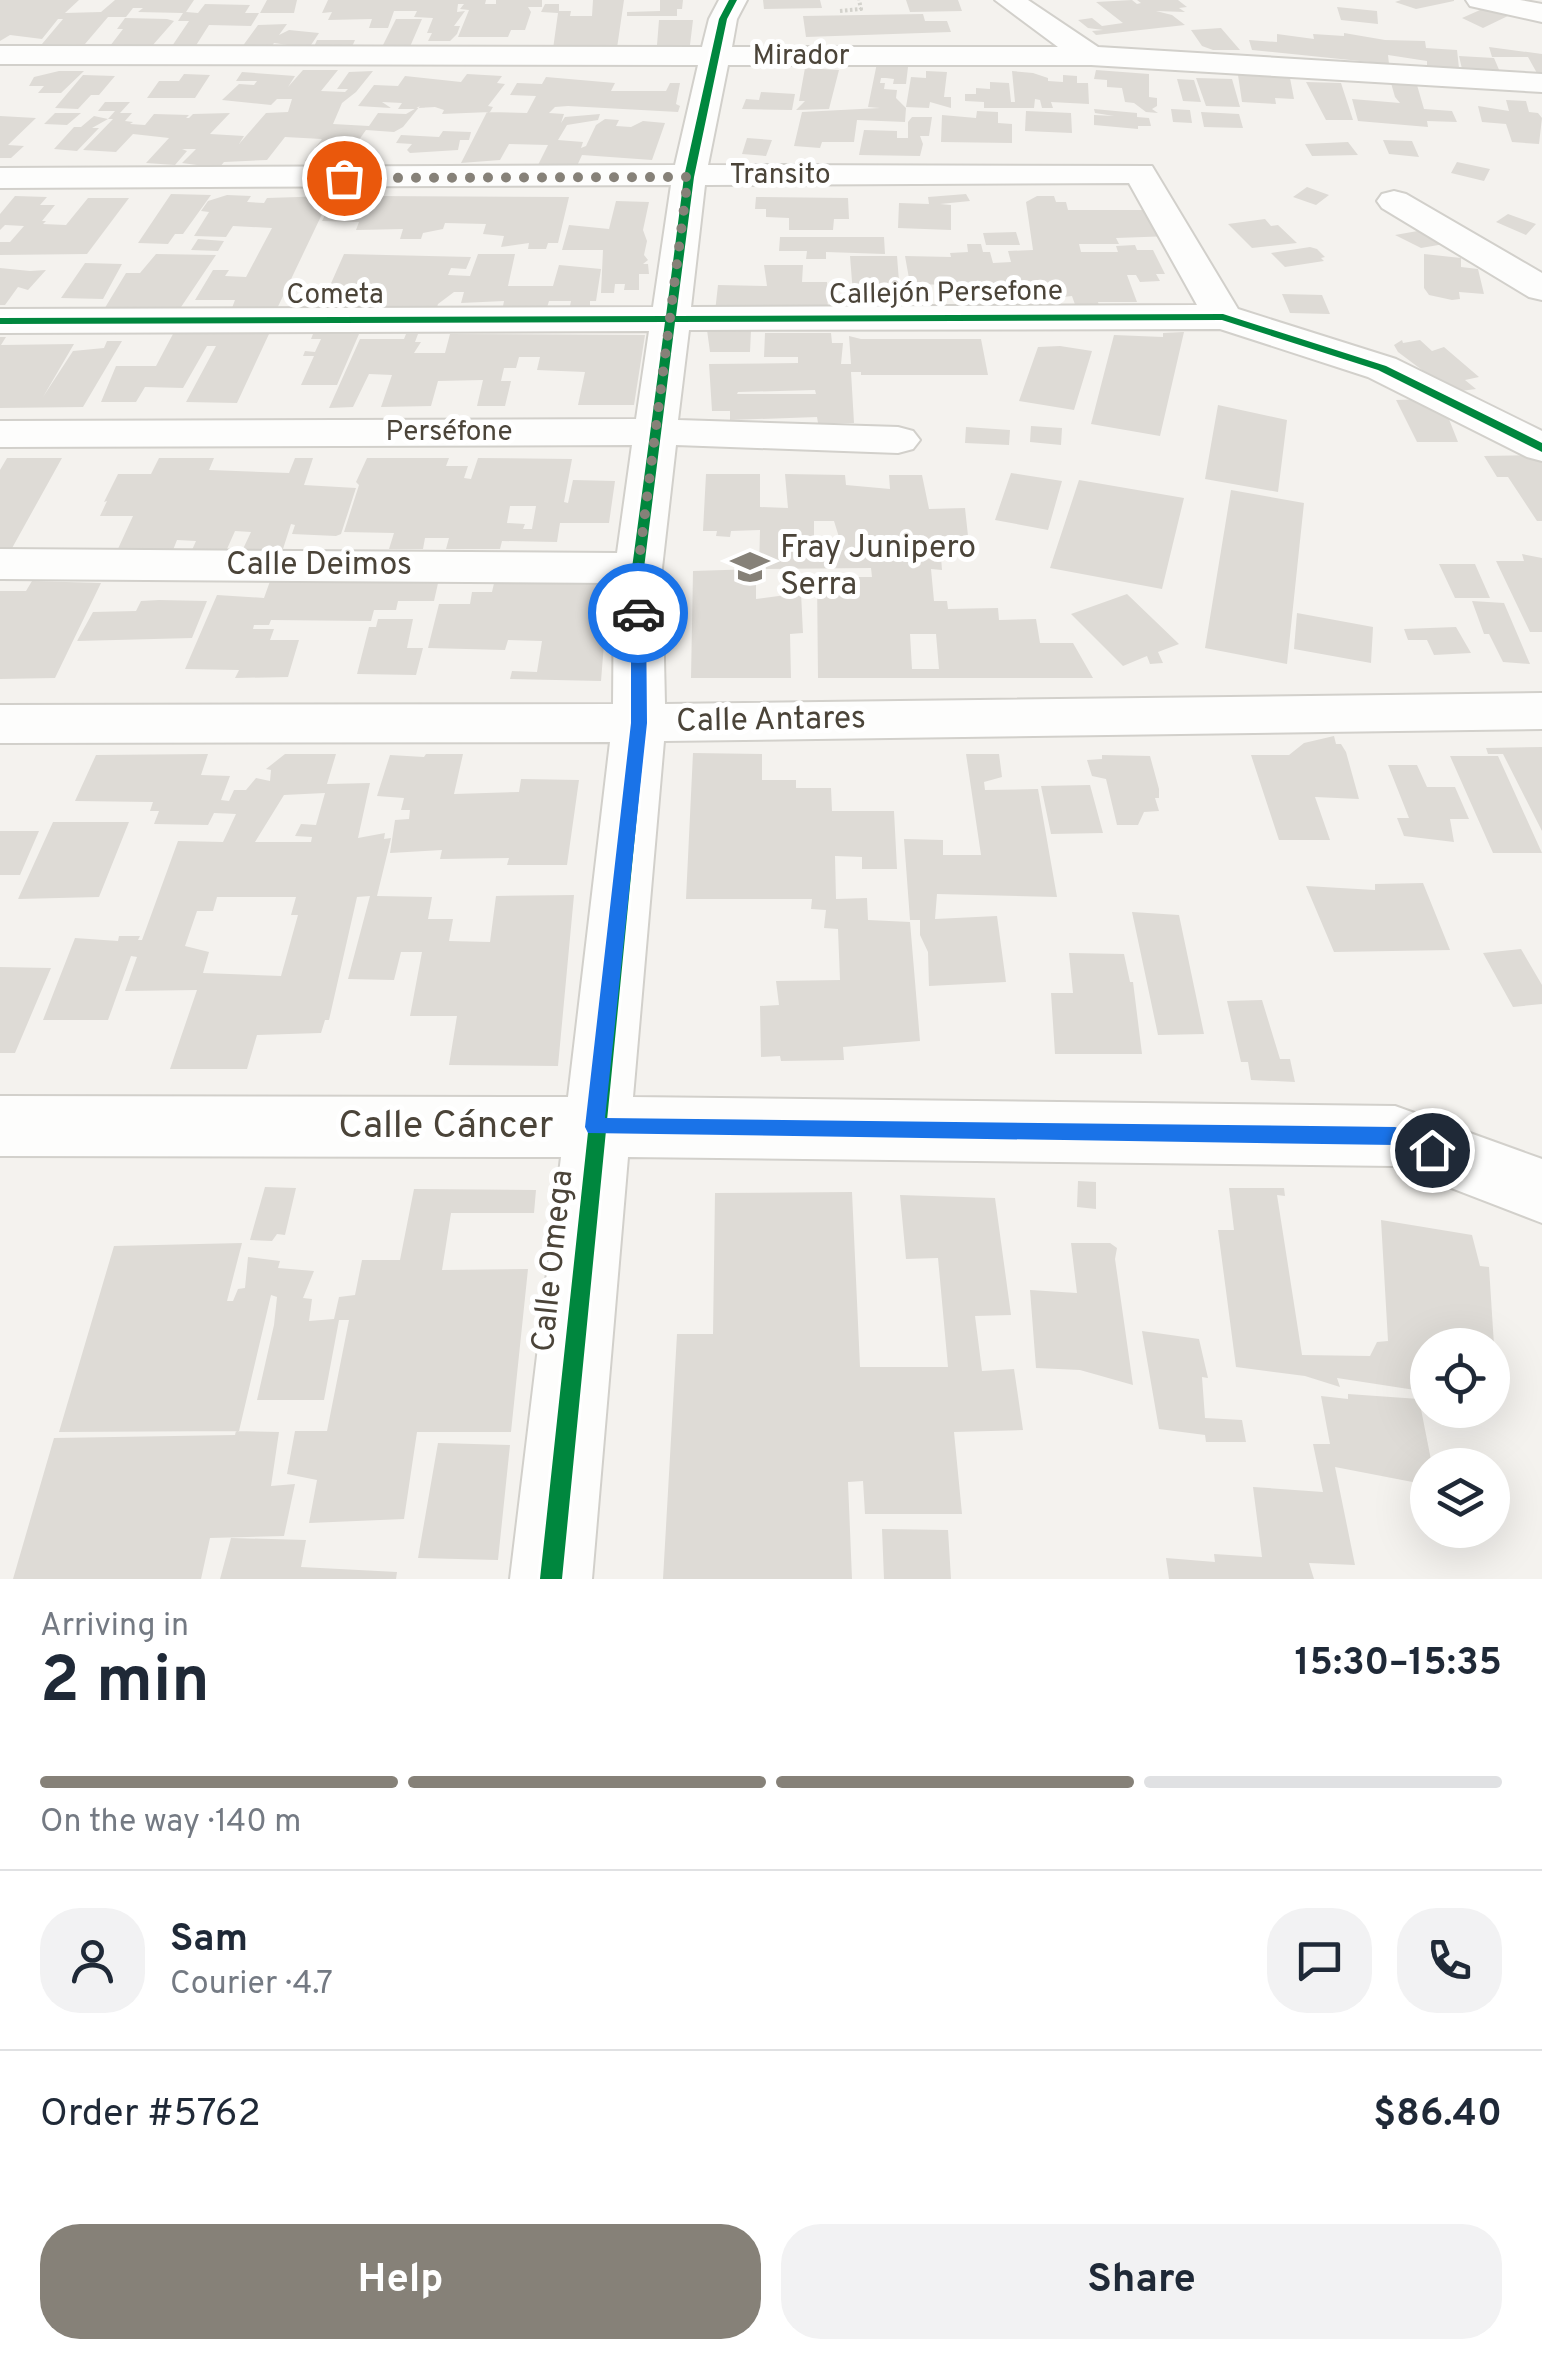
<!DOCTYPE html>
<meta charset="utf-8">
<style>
body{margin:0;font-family:Overpass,sans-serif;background:#f2f2f3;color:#1f2937;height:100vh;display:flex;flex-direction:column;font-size:38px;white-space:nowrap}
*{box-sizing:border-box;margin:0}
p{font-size:32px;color:#747a83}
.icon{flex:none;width:55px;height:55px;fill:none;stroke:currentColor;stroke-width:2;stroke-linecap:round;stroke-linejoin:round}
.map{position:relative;height:1579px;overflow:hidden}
.side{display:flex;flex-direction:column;background:#fff;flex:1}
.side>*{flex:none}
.controls{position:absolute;left:1410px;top:1328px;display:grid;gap:20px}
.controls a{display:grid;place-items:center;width:100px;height:100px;border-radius:50%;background:#fff;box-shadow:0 10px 40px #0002;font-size:50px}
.pin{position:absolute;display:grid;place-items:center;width:85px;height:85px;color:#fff;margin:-42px;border:5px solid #fff;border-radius:50%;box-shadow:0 2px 10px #0007}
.courier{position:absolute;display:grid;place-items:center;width:100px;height:100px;margin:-50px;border:8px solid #1a73e8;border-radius:50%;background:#fff;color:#222;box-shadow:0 2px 12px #0007}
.headline em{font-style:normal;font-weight:700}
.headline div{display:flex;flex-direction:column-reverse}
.headline{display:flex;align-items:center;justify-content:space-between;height:170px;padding:0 40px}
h1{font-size:65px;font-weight:700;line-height:75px}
.bar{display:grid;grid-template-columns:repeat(4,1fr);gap:15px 10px;align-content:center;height:120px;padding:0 40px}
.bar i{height:12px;border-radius:8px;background:#e0e1e3}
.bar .on{background:#868178}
.bar p{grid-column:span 4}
.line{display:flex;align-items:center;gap:25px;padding:0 40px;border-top:2px solid #e0e1e3}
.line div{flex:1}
.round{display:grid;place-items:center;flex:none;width:105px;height:105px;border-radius:40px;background:#f2f2f3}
.primary-button{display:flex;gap:20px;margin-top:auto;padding:20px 40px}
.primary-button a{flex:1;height:115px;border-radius:40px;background:#868178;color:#fff;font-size:40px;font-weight:700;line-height:115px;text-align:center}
.primary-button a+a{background:#f2f2f3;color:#1f2937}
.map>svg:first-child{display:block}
.building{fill:#dedbd6;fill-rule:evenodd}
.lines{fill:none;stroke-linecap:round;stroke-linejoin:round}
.street-casing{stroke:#d2d0cb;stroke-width:4}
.path{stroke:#d3d2cc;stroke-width:4;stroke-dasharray:2.5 2.5;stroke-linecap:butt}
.street{fill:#fdfdfc;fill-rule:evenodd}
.cycleway-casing{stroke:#fff;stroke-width:6}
.cycleway{fill:#00873e;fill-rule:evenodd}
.route{fill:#1a73e8}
.done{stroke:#868178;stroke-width:10;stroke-dasharray:0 18}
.labels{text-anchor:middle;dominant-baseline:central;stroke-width:10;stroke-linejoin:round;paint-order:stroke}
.far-street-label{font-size:28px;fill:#4b4439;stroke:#fff}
.poi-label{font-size:32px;fill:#4b4439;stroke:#fff;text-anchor:start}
.street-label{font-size:32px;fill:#4b4439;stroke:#fff}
.near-street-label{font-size:38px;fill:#4b4439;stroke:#fff}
</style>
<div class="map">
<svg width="1542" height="1579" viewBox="0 0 1542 1579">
<rect width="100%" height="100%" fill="#f4f2ee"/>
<path class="building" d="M0,0H79L65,13L101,12L115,0H194L186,12L198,13L205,4L250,5L245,13H259L251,26L209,25L195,47L170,49L189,21H178L183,13L138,12L143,8H133L126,17H108L85,44H42L63,19H58L42,39L10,35L0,41Z
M267,0H297L294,13H260Z
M328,0H486L485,4H496V0H542V7H528L531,12L525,30H511L508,37H458L469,10L460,9L464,4H458L457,12L465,11L454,26H460L457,34L450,41H428L432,33H427L433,18L414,17L417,11H394L388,28H369L372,19L328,20L332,12L322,13Z
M593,0H624L617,48L553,49L558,13L541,12L545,4H559V11H571L570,16H592Z
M660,0H683L682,9H677V16H627V12L660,11Z
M763,0H820L822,8L764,9Z
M906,0H958L962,11L910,12Z
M1132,0L1137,4L1141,3L1137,0H1178L1187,7L1179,8L1185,12L1156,11L1172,15L1185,25L1096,35L1092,31L1103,30L1088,28L1078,20L1092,18L1102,26L1123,23L1096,2Z
M1401,0H1454V1L1416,9L1395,2Z
M1489,6L1512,14L1483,28L1462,18Z
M1337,7L1377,11L1378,24L1341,20Z
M923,14L925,21H947L951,32L806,37L803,16Z
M125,18L167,19L174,21L152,46H110L123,29H117Z
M396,19H422L409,49L384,50L387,45H383Z
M659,20H693L690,45H657Z
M287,24L279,35L289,30L319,33L309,48L274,43L271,47H242L258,25Z
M1221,28L1240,50H1213L1202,46L1191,30Z
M1344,33L1385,40L1425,41L1426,48L1457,50L1459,68L1427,66V61L1388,55L1389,64L1252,50L1249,40L1277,42V34L1314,39L1313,34L1344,36Z
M317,40H355L351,49H313Z
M1489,47L1542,54V75H1538L1528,57H1492Z
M1459,56L1494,58L1500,72L1462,69Z
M877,63L908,67L906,84H893L894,79L886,78H881L880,83H885L884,89L897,90L896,98L906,108L905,122L857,120L854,142H822L820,148L794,146L802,112L880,108L868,107Z
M805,68L839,70L829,109L796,110L805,101H799Z
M303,70H338L321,91L345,92L348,89H337L349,72L373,71L356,92L342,103L333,124L369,126L378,113L406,114L420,106L403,127L394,132L366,130L349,154H331L324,161H305L322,139L285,137L267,160L224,162L219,168L182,163L196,149H182L187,151L175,165L146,163L169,138L133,134L116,152L83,150L113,119H108L115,111H98L105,102H130L120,113H132L125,121L133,122L130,124L145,125L154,114L189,115L186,118H189L193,114L230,113L210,134L244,136L239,144L266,113L288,112L292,99H277L271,105L222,100L239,84L254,85L257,81H236L242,72L295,76L288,87Z
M1096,70L1149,74V97L1157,98V106L1152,109L1158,113L1146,112L1134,103L1125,102L1122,88L1107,87V80L1094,79Z
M59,71H84L61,93H38L44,86H29L34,77Z
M926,71L947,72L944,97H951V108L930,102L929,108L906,107L911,77L926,78Z
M1012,71L1033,73L1048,78V81L1063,82V75L1077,76V83H1088L1089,104L1051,102L1053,108H1042L1040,100L1035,99L1034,108H984V102L965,101V94H976V88L990,89V82L1009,83L1011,102H1015Z
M184,74L210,75L195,98H147L159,81H179Z
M467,74L502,76L497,83L505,84L488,106L493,107L490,112L442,114L444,110L435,107L398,109L402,103L382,102L391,108L358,106L374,85L398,86L405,76L461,82Z
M83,75L115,76L99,95H91L78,109L55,108Z
M1238,75L1290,78L1294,99L1275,98L1276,104L1242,102Z
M546,77L615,83L611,91H666L670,83H680L676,104L680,106L678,112L568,106L555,107L549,113L564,114L561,123L565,117L600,114L598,120L567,125L558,140L583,142L581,148L586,146L596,125L605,119L619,120L616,126L631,127L643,121L665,123L652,160L582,155L576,168L537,167L548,145L509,144L500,160L461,163L487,112L527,113L536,96L510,95L517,83L542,84Z
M1196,78L1232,79L1240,107L1206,106Z
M1177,79L1194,80L1201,102L1183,101Z
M1306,82L1341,83L1353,120H1326Z
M1391,83L1417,85L1424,109L1452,111L1457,122L1427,121L1428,127L1358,121L1352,99L1400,103L1395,97Z
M761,92L795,94L792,110L742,109L746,99L759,100Z
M1506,100L1526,101L1529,112L1538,113L1542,118L1539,144L1512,142L1506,124L1482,122L1478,106L1509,111Z
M1094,109L1137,113V117L1149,118L1151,126H1138V129L1094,125V115L1114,116L1095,113Z
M1171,109L1190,110L1192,123L1173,122Z
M977,111L998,112V123L1012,124V143L941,142L942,115L976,118Z
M1026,111L1071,113L1072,133L1025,131Z
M1201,112L1239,114L1243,128L1204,127Z
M55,113H81L67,125L44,124Z
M0,116L36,118L8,145L24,146L11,158H0Z
M94,116L108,119L92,128H99L77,151L54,149L74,127H81Z
M912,117H932L929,136H920L923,144L920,156L859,155L864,130L897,131V138H908V122Z
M443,131L471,132L469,140H460L458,150L410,153L407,150L412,144L396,143L401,135L439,137Z
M747,138L772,140L766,156L742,154Z
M1383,140L1412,141L1419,157L1389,154Z
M1348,142L1358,155L1312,156L1305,144Z
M1457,162L1490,169L1484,181L1451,173Z
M1307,187L1329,195L1316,205L1293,197Z
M171,194L211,195L183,234H175L168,244L138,243Z
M966,194L970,201L940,204L951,205V230L898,228L899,203L929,204L928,197Z
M227,195L251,196L247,202L264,203L267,198L330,196L328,199L361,200L357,209H365L371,196L569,197L558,243H548L546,249H528L529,243L501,247L504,236L483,234L486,224L445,223L443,229L423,233L421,239H400L403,229L356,230L359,222L322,221L328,209L324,210L273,317L248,316L252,308H232L235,300H195L213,270H229L225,276L246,277L272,228L233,226L226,237L194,236L209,212L201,211L208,201Z
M15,196L47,197L40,205H55L42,221H46L43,224L66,225L88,198H129L87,254L0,255V242H10L24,226L5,225L0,230V214Z
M1037,196H1054L1056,202H1066L1068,210H1158L1172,236L1116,238L1119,244H1079L1081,252H1118L1116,246L1135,245L1137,250H1153L1165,274H1156L1160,281L1140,282L1136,275H1127L1137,302H1098L1101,312L1078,313L1072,296L1053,298L1045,292H1035L1037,298L1006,299L1004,293H1000L1005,316L980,308L979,297L956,296L954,285L910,284L905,256L951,257L950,253L968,252L967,244H981L983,252H990L993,263L1011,262L1008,251L1033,250L1026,202Z
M756,197L848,198L849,219H834L833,230H789V218L766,217V209H755Z
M616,201L649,202L643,230L647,241L644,255L648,260L643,264H648L649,274H639V290H624L625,284H615L614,293H601L603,250H562L569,225L609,229Z
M1508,214L1536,224L1526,235L1496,222Z
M1265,219L1271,226L1278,225L1297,243L1252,248L1228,224Z
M1429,229L1450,243L1421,248L1395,235Z
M1016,232L1020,245H986L983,233Z
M780,237H884L885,254L826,252V259H806L807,251H779Z
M198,239L224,241L218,251L191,250Z
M1310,247L1317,249L1325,257L1321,258L1324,261L1285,267L1271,253Z
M156,254L216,255L175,316L103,311L126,273H140Z
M344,254L471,257L466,269L451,268L448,275L470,276L478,254H515L508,286H553L559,265L601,269L596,301H590V306H570L571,301H549L544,317H501L504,301L461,303L464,292H454L438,304L434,317H364L368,306H321Z
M1424,254L1461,258V267L1478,269L1484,294L1459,292L1460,299L1452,300L1429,295L1424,288Z
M850,256H897L900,294H853Z
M85,263L122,264L103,299L61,298Z
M764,265H803L802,282H827L828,312H715L718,285L767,286Z
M0,268L30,271L46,270L28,290L18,287L5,305H0Z
M1282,294L1322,295L1330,314L1290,313Z
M707,330H751L750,352H710Z
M1184,332L1160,436L1091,424L1114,335L1163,337V333Z
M765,333H831L832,343H843L841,364H851L849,336L861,339H981L988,375H861V372H851L854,423H818L817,417L730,420V411H712L709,364L798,363V357H764ZM815,390L816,394H737L738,392Z
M173,334H269L237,403L186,402L216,346H207L183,388L145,387L136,402H101L116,366H156Z
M313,334H359L337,385H301L314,356H303L305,351L315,352L321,339H311Z
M406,334H418L415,342H421L414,353H445L450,334L645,335L634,405H578L585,372L537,370L540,357H519L516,368H504L501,381H511L505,406H477L483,380L438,381L431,406L381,407L392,375L369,374L353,407L329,408L360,339H404Z
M0,337H6L1,345L74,344L43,397L73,351L104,348L107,341H122L83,407L0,408Z
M1402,340L1403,343L1420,340L1432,351L1444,347L1479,377L1465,380L1476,389L1453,392L1438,382L1398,352L1394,345Z
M1060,346L1092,351L1074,410L1019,401L1038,347Z
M1426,399L1443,404L1458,442H1417L1396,400Z
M1218,405L1287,420L1278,492L1205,479Z
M1031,426L1062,428L1061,445L1030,442Z
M966,427L1010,430L1009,445L965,443Z
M1542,455V521H1537L1508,477H1497L1484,456Z
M7,458H62L11,550H0V470Z
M159,458H214L209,470L289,473L295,458H313L304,485L356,488L341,534L336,536L292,534L295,525L291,524L283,549H243L251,532L235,531L227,549L192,550L196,541L177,540L173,550L117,551L133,516H100L107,501L104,502L118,474H151Z
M367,458H449L446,466H468L464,478L471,479L478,458L572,459L564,502L568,503L573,480L615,481L609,523H560L557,542L502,541L500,549H446L449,538H425L423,549H389L394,533L344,532L359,485L356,482ZM510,506H536L532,529H523L525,524L507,523Z
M1011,473L1062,481L1048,530L995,520Z
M706,474H760V507L788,508L785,474L845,475L846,485L890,489L889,475H922L929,509L965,508L968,536H939L940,540H950L952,558L941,557L942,570L931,569L934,601H947L948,609L998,608L999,620L1036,619L1040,643H1073L1093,678H818L817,577H872L871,568L759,569L760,530L731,531L730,537L716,536L717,531H703ZM814,521H834L843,550H814ZM910,634H936L939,669H912Z
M1079,480L1184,498L1162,589L1050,568Z
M1231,490L1304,503L1287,664L1205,648Z
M1522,554L1542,558V632H1530L1496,561H1524Z
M1439,564H1475L1490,598H1455Z
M756,569V599L801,593L803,633L790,634L791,678H691L693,571Z
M274,570H441L434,601H398L396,610H374L371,621L271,620L269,625H254L253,629H274L270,640H299L288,677L235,678L239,670L185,669L217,595L264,598Z
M497,570H610L601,681L510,679L512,671L537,672L542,641L508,640L505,650L428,648L439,604H470L472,592H492Z
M32,581L101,583L55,678L0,679V591H26Z
M1127,594L1179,644L1158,652L1163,663L1150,664L1147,656L1123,666L1071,614Z
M159,600L207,601L192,638L77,641L93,612L136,611L141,601Z
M1472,601L1504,603L1530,664L1503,662L1489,634H1484Z
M1297,613L1373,627L1371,663L1294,649Z
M378,619H413L407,648H423L416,675L357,674L369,627H376Z
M1456,627L1471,653L1434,655L1427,640H1408L1404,629Z
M1334,736L1336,744H1341L1346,752L1359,799L1315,797L1330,840H1279L1251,755H1289L1304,743Z
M1542,747V831L1503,754H1488L1486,748Z
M693,753L762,754V780H796V788H831L832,811H894L897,869H862V857L835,856L836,899L867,898L868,920L910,922L920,1041L843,1047L844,1060L781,1061L780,1056L761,1057L760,1006L779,1005L776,981L840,980L838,929L824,928L826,910L811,909L812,899H686Z
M208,754L201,775L230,776L221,800L229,801L234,790H246L256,778L270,781L271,770L266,769L285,754H336L327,784L370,783L358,838L385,833L384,839L391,838L377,896L432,897L428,919H453L449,941L490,942L496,896L574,895L558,1066L449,1065L457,1016H410L422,952H401L394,980L348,979L370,896L357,897L329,1020H325L321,1033L257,1035L247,1069H170L197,990L125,991L137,957L131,956L108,1020H43L75,938L118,941L119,936H140L138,940H142L178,841L223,842L236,814L214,813L208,825L154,824L159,811H150L153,802L75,801L96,755ZM325,793L316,825L301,824L295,836L312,837L311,842H255L284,795ZM217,897H296L291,915H298L281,976L203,973L209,952L185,946L197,911H213Z
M426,754H463L454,794L519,792L521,779L579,780L567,865H507L509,858L440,859L442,850L390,853L395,820L409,819L410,810H401L404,798L377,796L390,755L424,757Z
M966,754H999L1002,777L984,782L985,790L1038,789L1057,897L937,894L935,919L997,916L1006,982L929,986L928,952L920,935V920H910L904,839L943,840V855H981Z
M1102,755L1150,756L1159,789V798H1155L1159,811L1144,812L1138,825H1117L1106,779L1092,776L1087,760L1102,759Z
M1450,756H1498L1542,853H1493Z
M1388,765H1417L1427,787H1455L1469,819H1450L1454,842L1404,836L1397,818H1409Z
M1090,785L1103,833L1051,834L1041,786Z
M53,822H129L99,897L18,899Z
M0,831H39L20,875H0Z
M1423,883L1450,950L1334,952L1306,886L1375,890V884Z
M1132,912L1179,915L1204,1034L1158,1035Z
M1521,949L1542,985V1004L1513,1007L1483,953Z
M1069,953L1124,954L1130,982H1133L1142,1054H1055L1051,993H1073Z
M0,967L51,968L15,1053H0Z
M1262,1000L1280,1059H1290L1295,1082L1251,1080L1248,1062H1241L1227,1001Z
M1078,1181L1096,1182V1209L1077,1207Z
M265,1187L296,1188L285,1235L277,1234L272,1241L250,1240Z
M1229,1188H1284L1285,1196L1277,1195L1302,1355L1370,1356L1377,1342L1388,1341L1381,1220L1472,1235L1480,1266L1489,1267L1494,1345H1428V1363L1424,1362L1428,1392L1337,1378L1340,1387L1305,1376L1236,1367L1218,1230H1234Z
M414,1189L536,1190L534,1213H451L442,1270L528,1269L511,1432H417L404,1519L309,1523L317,1480L287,1474L295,1431H327L349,1320H339L324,1400H257L274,1325L277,1297L271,1295L239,1431L59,1432L114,1246L242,1243L227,1301H233L238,1289L245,1288L248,1257L280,1261L278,1268L314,1271L303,1298L312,1299L309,1321L334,1319L339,1297L355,1295L362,1260H400Z
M852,1192L860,1367H948L938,1258L906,1259L900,1195L995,1198L1011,1315L975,1316L982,1371L1014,1369L1023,1430L954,1432L962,1514H865L863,1481L848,1482L852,1579H663L677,1334H713L715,1193Z
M1071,1243H1110L1117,1248L1115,1259L1133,1385L1080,1370L1036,1368L1030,1290L1077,1293Z
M1142,1331L1199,1339L1208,1378L1202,1377L1205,1418L1242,1420L1246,1442H1206L1205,1435L1159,1429Z
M1348,1394L1419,1399L1432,1465H1428V1485L1335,1467L1355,1565L1309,1563L1314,1579H1169L1166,1558L1215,1562L1214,1554L1262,1557L1253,1487L1323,1492L1313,1444H1330L1321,1396L1348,1399Z
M236,1431L279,1432L271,1486L295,1484L284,1536L210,1538L201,1579H13L54,1438L235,1435Z
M438,1443L510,1445L498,1560L418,1558Z
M882,1529L948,1530L951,1579H884Z
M231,1538L306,1540L301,1567L397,1572L396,1579H220Z"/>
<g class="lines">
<g class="street-casing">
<path id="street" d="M719,0H747L737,19L732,47H1058L995,0H1028L1098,47L1542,74V92L1091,65H728L708,165L1152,166L1238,309L1396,359L1542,431V461L1527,457L1368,377L1220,329L689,330L678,420L898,427L913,431L920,440L913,449L898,453L676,445L662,568L665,704L1542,693V729L664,741L633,1097L1395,1106L1542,1159V1223L1394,1166L628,1157L592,1579H510L561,1157L0,1156V1096L568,1097L610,742L0,743V705L613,704L614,583L0,579V549L617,553L632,445L0,447V421L636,419L649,331L0,333V309L653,307L671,185L0,188V168L675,165L698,65L0,64V46L702,47L709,19ZM1129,183L1197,305L691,307L705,185Z
M1466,0H1520L1542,4V22L1470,6Z
M1394,191L1406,194L1542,273V300L1529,297L1382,208L1377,201L1382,194Z"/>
</g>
<path class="path" d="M840,11L861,9L859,0"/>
<use href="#street" class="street"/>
<g class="cycleway-casing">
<path id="cycleway" d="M729,0H737L727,19L694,177L676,316L1223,314L1386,366L1542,443V452L1378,370L1222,320L675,322L644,568L646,723L562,1579H540L632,723V568L665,322L0,324V318L666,316L684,177L719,19Z"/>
</g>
<use href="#cycleway" class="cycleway"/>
</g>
<path class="route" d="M638,609L646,613L647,723L605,1118L1395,1127L1439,1143V1156L1432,1159L1395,1145L588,1133L585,1127L631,723V613Z"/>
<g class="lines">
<path class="done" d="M344,178L688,177L638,568V613"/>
</g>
<defs>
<g id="school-bare" transform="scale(3)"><path d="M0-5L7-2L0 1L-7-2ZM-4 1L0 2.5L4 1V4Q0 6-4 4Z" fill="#868178" stroke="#fff" stroke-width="2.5" paint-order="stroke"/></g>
</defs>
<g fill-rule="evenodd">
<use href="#school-bare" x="750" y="567"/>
</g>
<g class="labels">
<g class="far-street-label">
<text x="801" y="57">Mirador</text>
<text x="780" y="176">Transito</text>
<text transform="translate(946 294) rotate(-1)">Callejón Persefone</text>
<text x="335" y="296">Cometa</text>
<text x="449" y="433">Perséfone</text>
</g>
<g class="poi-label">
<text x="780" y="549">Fray Junipero<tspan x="780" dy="37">Serra</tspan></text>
</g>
<g class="street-label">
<text x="319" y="566">Calle Deimos</text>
<text transform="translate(771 721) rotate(-1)">Calle Antares</text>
<text transform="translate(554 1261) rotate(-84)">Calle Omega</text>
</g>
<g class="near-street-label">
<text x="446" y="1127">Calle Cáncer</text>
</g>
</g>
</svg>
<div class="controls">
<a><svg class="icon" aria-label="locate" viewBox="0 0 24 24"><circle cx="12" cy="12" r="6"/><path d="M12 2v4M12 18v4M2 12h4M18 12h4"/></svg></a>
<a><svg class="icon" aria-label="layers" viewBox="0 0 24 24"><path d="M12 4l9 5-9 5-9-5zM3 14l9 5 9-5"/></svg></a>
</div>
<div class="pin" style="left:344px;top:178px;background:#ea580c"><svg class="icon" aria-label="bag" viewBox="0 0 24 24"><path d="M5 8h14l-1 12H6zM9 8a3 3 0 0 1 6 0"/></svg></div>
<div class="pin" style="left:1432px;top:1150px;background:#1f2937"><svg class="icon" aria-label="home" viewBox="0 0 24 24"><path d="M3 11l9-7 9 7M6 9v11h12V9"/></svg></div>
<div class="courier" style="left:638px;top:613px"><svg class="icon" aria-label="car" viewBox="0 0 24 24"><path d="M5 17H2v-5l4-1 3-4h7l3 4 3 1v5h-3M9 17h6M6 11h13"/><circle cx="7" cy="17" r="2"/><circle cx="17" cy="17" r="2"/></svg></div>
</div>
<section class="side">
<div class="headline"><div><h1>2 min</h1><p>Arriving in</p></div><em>15:30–15:35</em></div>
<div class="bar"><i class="on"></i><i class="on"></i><i class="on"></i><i></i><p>On the way · 140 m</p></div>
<div class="line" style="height:180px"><a class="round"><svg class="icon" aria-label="person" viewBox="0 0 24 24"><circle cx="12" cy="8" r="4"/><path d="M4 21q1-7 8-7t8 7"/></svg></a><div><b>Sam</b><p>Courier · 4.7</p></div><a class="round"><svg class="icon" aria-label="chat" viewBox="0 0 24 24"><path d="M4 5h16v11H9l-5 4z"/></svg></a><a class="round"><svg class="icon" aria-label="phone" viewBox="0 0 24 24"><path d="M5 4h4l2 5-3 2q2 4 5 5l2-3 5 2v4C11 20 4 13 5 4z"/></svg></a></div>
<div class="line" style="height:130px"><div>Order #5762</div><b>$86.40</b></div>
<div class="primary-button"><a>Help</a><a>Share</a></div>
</section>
